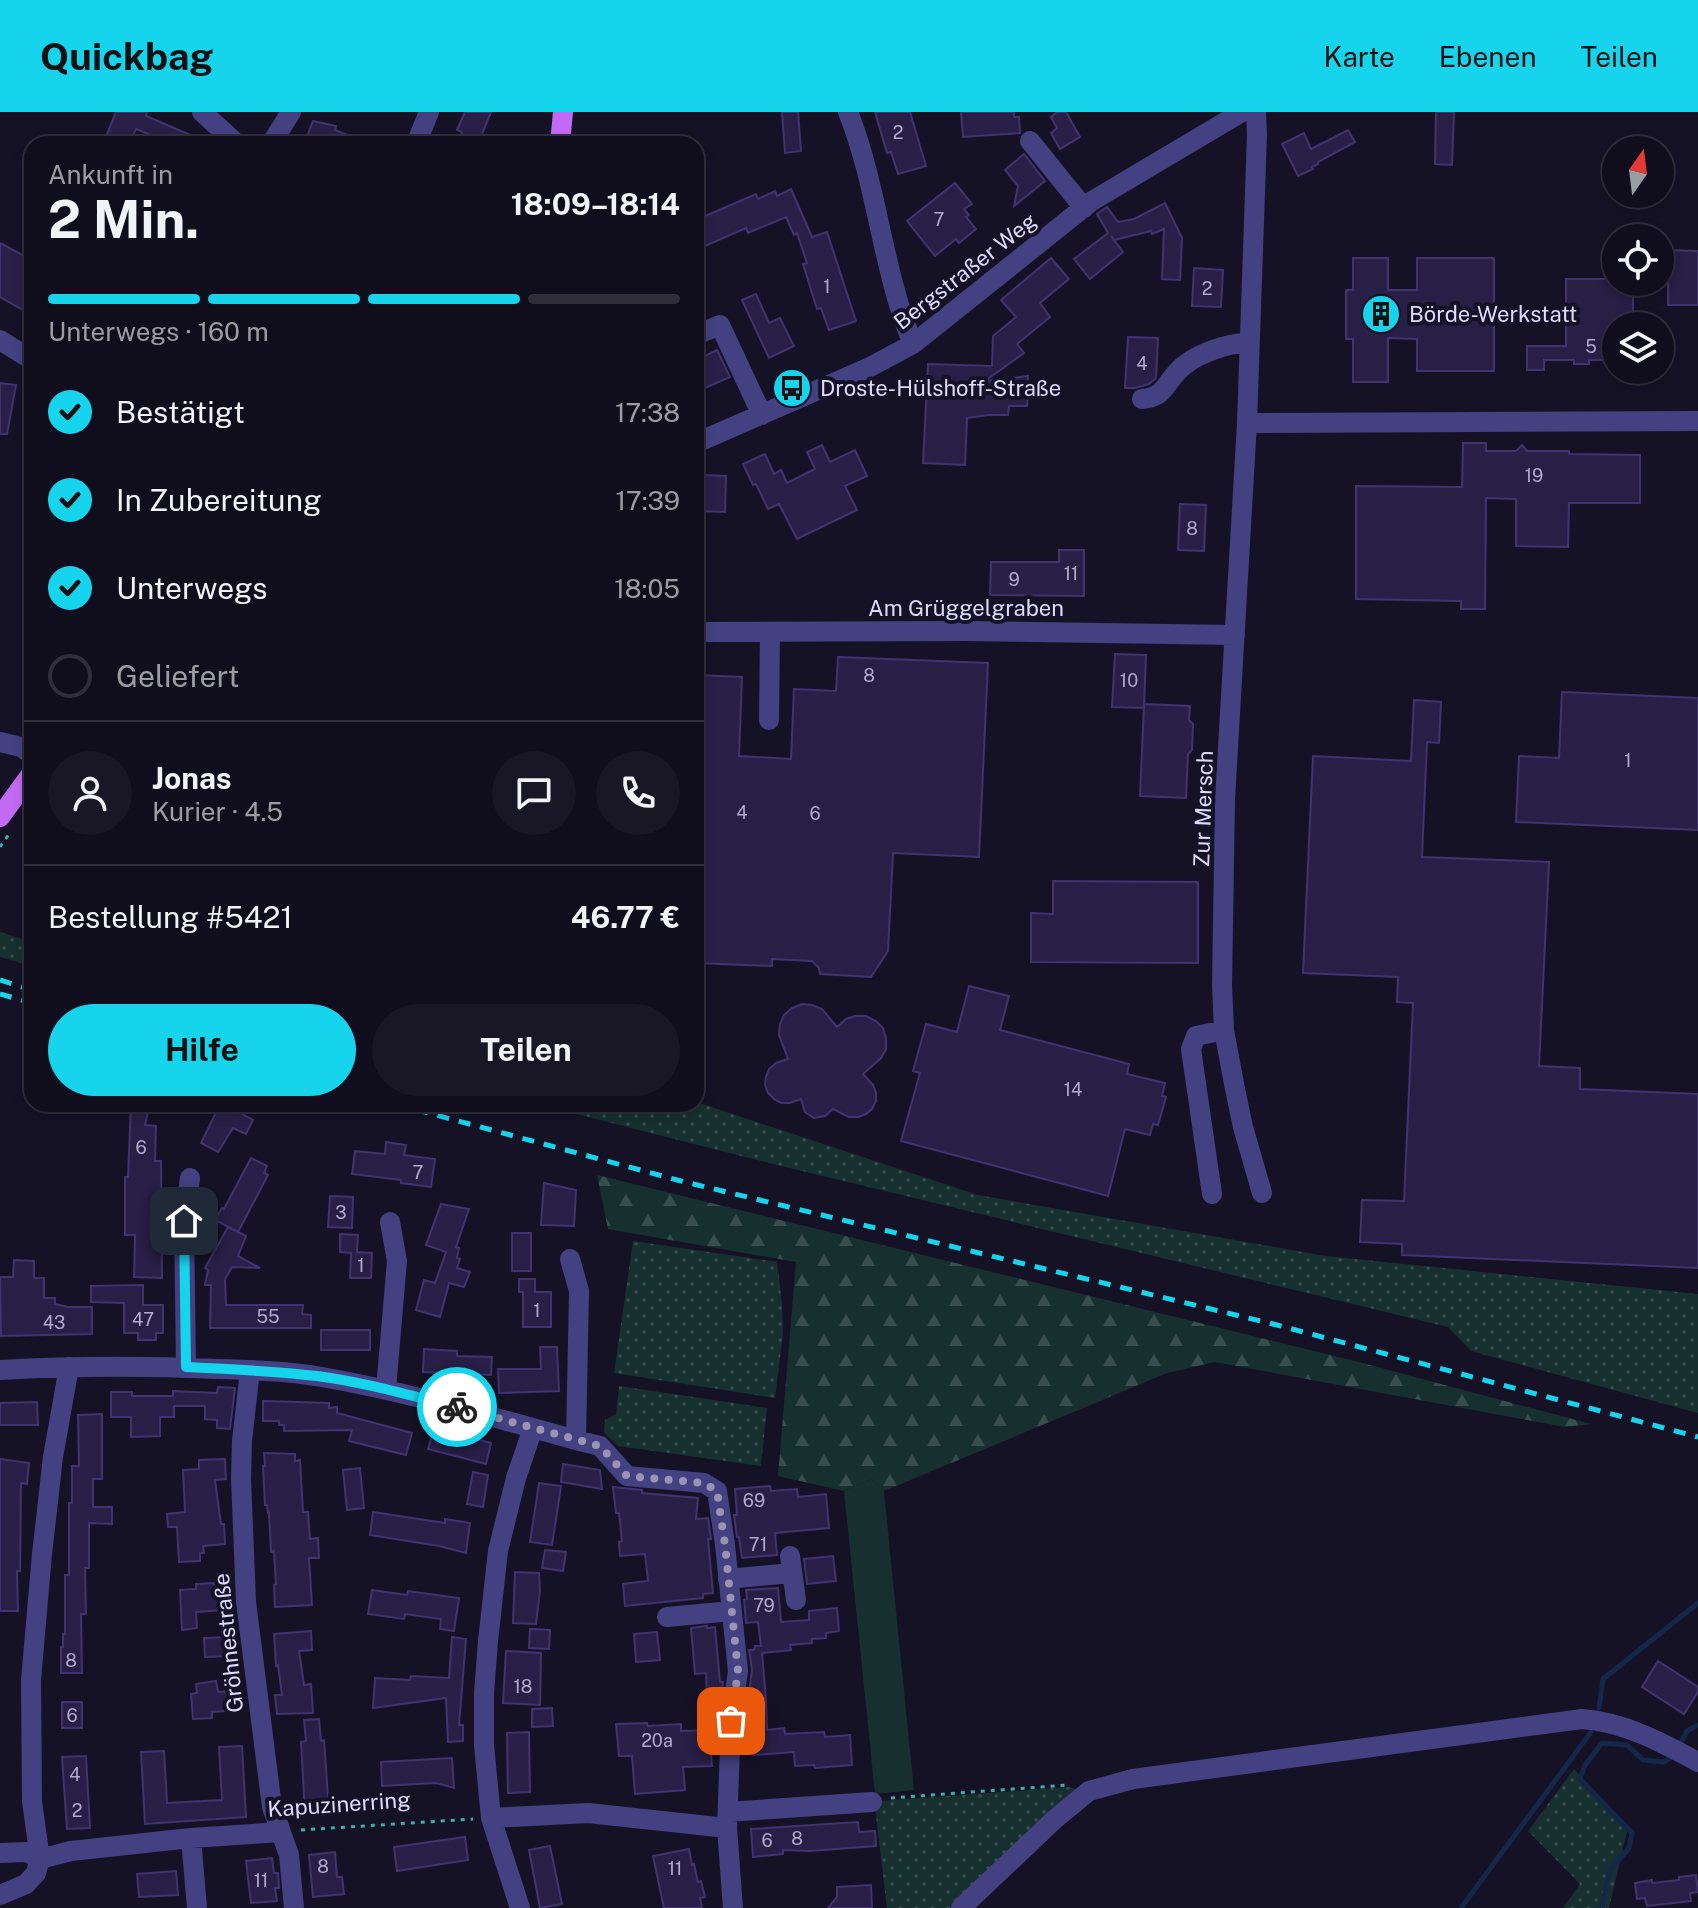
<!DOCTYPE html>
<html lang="de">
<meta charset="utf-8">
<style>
body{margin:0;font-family:"Public Sans",sans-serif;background:#191725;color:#f1f3f6;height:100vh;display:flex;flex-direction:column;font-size:30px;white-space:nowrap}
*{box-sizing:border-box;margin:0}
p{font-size:26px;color:#9c9ca3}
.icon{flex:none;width:44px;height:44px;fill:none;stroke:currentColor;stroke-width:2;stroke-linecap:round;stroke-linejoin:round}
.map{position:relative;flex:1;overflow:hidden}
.panel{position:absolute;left:24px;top:24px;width:680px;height:976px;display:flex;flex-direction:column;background:#100e1c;border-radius:24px;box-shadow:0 4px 12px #0003,0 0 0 2px #302e3b}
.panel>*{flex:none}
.needle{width:52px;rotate:14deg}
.fabs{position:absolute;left:1602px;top:24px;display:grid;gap:16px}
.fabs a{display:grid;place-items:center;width:72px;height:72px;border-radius:50%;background:#100e1c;box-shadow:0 4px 12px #0003,0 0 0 2px #302e3b;font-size:40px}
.pin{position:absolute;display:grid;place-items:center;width:68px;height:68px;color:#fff;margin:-34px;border-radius:16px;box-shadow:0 4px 12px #0006}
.courier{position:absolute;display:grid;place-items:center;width:80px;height:80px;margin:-40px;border:6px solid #16d4ec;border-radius:50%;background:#fff;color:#222;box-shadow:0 2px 10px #0007}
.summary em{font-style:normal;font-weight:700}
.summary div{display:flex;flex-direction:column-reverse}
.summary{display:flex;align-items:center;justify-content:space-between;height:136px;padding:0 24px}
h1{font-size:52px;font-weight:700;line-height:60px}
.bar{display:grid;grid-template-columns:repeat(4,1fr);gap:12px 8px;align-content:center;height:96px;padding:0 24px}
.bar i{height:10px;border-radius:6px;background:#302e3b}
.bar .active{background:#16d4ec}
.bar p{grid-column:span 4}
.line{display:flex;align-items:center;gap:20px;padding:0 24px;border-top:2px solid #302e3b}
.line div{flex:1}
.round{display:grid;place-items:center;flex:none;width:84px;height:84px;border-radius:42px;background:#191725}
ol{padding:0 24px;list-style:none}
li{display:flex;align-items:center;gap:24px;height:88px}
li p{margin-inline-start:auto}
li .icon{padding:8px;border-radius:50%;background:#16d4ec;color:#111;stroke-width:4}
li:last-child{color:#9c9ca3}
li i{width:44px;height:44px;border:4px solid #302e3b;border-radius:50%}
.action{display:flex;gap:16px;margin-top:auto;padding:16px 24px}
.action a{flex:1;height:92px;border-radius:48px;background:#16d4ec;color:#111;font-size:32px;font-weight:700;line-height:92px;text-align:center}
.action a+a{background:#191725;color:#f1f3f6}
header{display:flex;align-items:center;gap:48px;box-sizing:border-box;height:112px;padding:0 40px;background:#16d4ec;color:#111}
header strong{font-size:38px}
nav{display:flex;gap:44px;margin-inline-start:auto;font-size:28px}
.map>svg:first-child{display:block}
.grass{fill:url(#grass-dots)}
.forest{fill:url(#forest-firs)}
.garden{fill:#15302f}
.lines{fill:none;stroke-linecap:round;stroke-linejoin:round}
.stream{stroke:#132749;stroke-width:5}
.building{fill:#281f46;stroke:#403370;stroke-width:2}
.path{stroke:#3ab0ab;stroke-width:3;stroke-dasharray:4 6;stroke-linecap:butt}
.minor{stroke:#444182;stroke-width:20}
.major{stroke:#c26af3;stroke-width:20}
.rail{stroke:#16d4ec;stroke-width:5;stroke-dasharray:12 10;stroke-linecap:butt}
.done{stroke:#9894b1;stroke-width:8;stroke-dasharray:0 14.4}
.route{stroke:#16d4ec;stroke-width:10}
.labels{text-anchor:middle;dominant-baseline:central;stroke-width:8;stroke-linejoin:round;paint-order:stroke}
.number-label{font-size:18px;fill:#b0abce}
.street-label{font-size:22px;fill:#dedafc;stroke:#161226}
.poi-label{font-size:22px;fill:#dedafc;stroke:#161226;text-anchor:start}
</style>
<header>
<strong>Quickbag</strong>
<nav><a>Karte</a><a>Ebenen</a><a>Teilen</a></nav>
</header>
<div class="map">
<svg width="1698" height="1796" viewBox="0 0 1698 1796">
<defs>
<pattern id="grass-dots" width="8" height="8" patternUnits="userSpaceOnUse" patternTransform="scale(2)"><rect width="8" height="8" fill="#15302f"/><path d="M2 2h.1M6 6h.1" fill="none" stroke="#374d4e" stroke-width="1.8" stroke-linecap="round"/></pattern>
<pattern id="forest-firs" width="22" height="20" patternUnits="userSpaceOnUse" patternTransform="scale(2)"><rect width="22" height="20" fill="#15302f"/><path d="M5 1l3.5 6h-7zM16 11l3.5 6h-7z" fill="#374d4e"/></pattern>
</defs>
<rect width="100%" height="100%" fill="#161226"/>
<path class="grass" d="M0,820L32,830V854L0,845Z
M696,990L978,1083L1326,1144L1698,1182V1301L1471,1239L1448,1215L765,1050L537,992H696Z
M633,1129L777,1150L782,1191L783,1222L775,1286L614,1261Z
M619,1274L767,1296L761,1354L618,1334L604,1321L605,1308L616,1302Z
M1574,1657L1628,1715L1609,1796H1563L1580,1772L1528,1719Z
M1069,1675L1078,1678L1076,1685L951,1796H887L875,1695L879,1689Z"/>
<path class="forest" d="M597,1063L1355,1249L1591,1312L1565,1315L1215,1250L1167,1261L884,1379L872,1367L844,1379L778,1364L796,1150L608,1117Z"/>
<path class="garden" d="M872,1367L884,1379L914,1678L875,1682L844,1379Z"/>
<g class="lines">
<path class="stream" d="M1599,1596L1603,1567L1698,1491
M1678,1636L1687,1619L1698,1613
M1461,1796L1591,1620
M1602,1796L1610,1758L1629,1736L1632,1721L1580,1667L1585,1653L1602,1631L1627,1633L1643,1648L1664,1650L1673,1644"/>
</g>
<path class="building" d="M116,0H147L146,4L211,32H172L136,17L130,32H103Z
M465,0H491L478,32H458L462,20L457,18Z
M782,0H798L801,39L785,41Z
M875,0H910L926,54L898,62L891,40L887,41Z
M961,0H1014V5H1019L1020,21L963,25Z
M1057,0H1066L1080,25L1060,37L1051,21L1057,16L1051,5Z
M1436,0H1454L1452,53L1435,52Z
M313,9L336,14L335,18L369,32H304Z
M1348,18L1355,30L1318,50V52L1312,55L1313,57L1298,64L1282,32L1304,21L1311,37Z
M1024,42L1045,69L1014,94L1018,74L1005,58Z
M955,71L972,92L964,97L969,103L966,105L976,117L959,131L956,127L935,144L907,109Z
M791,77L812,125L827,120L856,209L829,218L821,196L817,197L803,152L807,151L797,121L794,123L786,105L748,121L746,116L696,138V108L756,82L758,87L775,79L777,84Z
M1165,91L1182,126L1180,168L1162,167L1164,117L1152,122L1151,119L1114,128L1111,124L1123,140L1090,167L1074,147L1108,121L1097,102L1107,95L1118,110L1134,107Z
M0,131L32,148V203L0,185Z
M1668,138L1698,139V193H1668Z
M1051,146L1069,167L1040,191L1050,205L1017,232L1024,241L985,269L1028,264L1027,294H1009L1008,303H988L967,306L965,353L923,351L928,252L992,254L993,224L1016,205L1001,188Z
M1353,146H1388V178H1417V146H1494V259H1417V227L1388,226V270H1353V227H1346V178H1353Z
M1194,156L1223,158L1221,195L1192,194Z
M1566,167H1616V170H1633V214H1616V248H1589V252H1574V248H1544V258H1527V234H1566Z
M756,182L769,211L780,206L794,234L769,246L742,188Z
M1128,225L1158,226L1156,266L1149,272L1135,276H1125Z
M717,238L730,265L696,280V248Z
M0,271L16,273L7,322H0Z
M1463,331H1486V339H1516L1522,333L1527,339H1569V342L1640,343V391H1569L1568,435L1516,434V387L1486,386L1485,497H1461V489L1356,487V374L1462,375Z
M822,333L830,350L855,338L867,364L845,374L857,398L797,427L779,392L768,397L756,372L753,373L743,352L765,342L774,362L781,358L787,371L815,357L807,340Z
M702,363L726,364L725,400L696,399V375H701Z
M1180,392L1206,393L1204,439L1178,438Z
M1059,438H1084V484L990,483L991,450H1059Z
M1115,542L1146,543L1144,596L1112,595Z
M838,545L988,551L979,745L893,741L888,839L871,865L820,862L819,856L812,849L772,847V854L696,851V563L742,565L739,644L791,647L794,577L836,579Z
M1562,580L1698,586V718L1516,710L1519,644L1559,646Z
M1414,588L1441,590L1439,631L1427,630L1422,745L1549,750L1539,954L1580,956V977L1698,982V1156L1402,1143V1132L1360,1130L1362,1088L1404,1089L1413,891L1397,890L1398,865L1303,861L1313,644L1411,649Z
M1144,592L1190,594L1189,608L1193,612L1192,638L1188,642L1186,686L1140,684Z
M1053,769L1198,770V851L1031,850V801L1053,802Z
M969,874L1009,884L1000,918L1129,952L1127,962L1165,971L1162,984L1166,985L1158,1013L1153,1012L1150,1023L1125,1017L1108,1084L901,1029L920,961L913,959L926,912L957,920Z
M802,892L812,893L822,897L837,915L846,907L855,904H866L876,909L883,916L886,926V937L881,946L863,962L873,973L876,981V989L872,997L866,1002L858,1005H849L833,997L825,1004L814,1006L805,1000L801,987L790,991H781L774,987L768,981L765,973L766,965L769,957L776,951L788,947L779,923L780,912L784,903L792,896Z
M131,992H150L145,1013L156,1014L155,1049H161L162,1166L134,1165L135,1123H125V1065H128Z
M220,992H224L253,1008L246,1022L233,1016L218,1040L201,1031Z
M386,1030L406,1033L404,1043L435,1047L431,1075L401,1071V1068L352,1062L355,1039L385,1042Z
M251,1046L267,1054L264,1061L268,1063L238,1120L215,1108L222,1096L224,1097Z
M544,1071L576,1078L574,1114L541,1113Z
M330,1084L353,1085L352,1116L328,1115Z
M441,1092L469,1097L456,1135L459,1136L457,1146L460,1147L457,1156L470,1160L464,1175L449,1171L440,1205L416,1198L424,1168L435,1171L446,1140L426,1133Z
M228,1115L246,1124L238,1144L260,1156L232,1155L225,1167L226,1193H303L302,1202L311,1203V1216H210L211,1173H205L208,1158L205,1156Z
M512,1121H531V1159H512Z
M340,1122L358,1123L357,1140L372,1141L371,1166H350L351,1141L340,1140Z
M14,1148L34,1149V1166H44V1186H55V1192L68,1195H92V1222L1,1224L0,1165H13Z
M519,1167H535V1180H551V1215H523V1180H519Z
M143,1173V1193H163V1221H156V1228H138V1221H124V1191L91,1190V1174Z
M321,1218H370V1238H321Z
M540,1235H557L559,1279L499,1281L498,1257H541Z
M424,1237L457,1239V1244L492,1245L491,1263L423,1260Z
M218,1275L235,1276L230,1317L217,1316V1308L205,1307V1294H174V1305H160V1324L131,1325V1305H111V1280H132V1284H173V1279L217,1281Z
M263,1289L329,1291V1296L337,1295V1301L412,1321L406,1343L349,1329L352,1318L284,1319V1313H279V1309H263Z
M37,1290L38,1313H0V1291Z
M102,1302V1367H93V1395H112V1412L89,1411V1456H85L86,1502H81L82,1561H61V1535H63V1522H65V1463H69V1391H72V1354H79L78,1303Z
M434,1316L491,1331L486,1352L428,1337Z
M264,1341L295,1342V1349L300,1348L303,1400H308L310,1427L318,1426L319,1446H309L312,1493L275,1495L274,1473L276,1472L275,1457L274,1439L271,1440L269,1401H268L267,1393H265L263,1354H265Z
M0,1347L29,1351L27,1372L21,1371L20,1459H17L18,1499H0Z
M225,1347L226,1367L215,1368L221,1412H224L225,1432L203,1434L204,1441H200V1449L179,1450L177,1415H168L167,1402L185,1400L183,1358L199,1357V1348Z
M563,1352L600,1358L602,1377L561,1370Z
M360,1356L364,1396L347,1398L343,1358Z
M473,1360L488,1363L483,1395L467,1392Z
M539,1371L561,1374L552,1433L530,1430Z
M770,1374L771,1379L797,1377L798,1385L826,1382L829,1416L775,1421L777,1443L742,1446L739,1425H737L734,1403H737L735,1377Z
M613,1375L642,1378V1381L698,1386L696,1407L708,1406L711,1427H708L713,1481L703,1482V1486L625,1494L623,1472L648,1469L645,1442L620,1444L619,1430L622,1429L619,1401H616Z
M373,1400L445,1411V1407L470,1411L466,1441L439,1434L370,1423Z
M545,1438L566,1440L563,1459L542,1456Z
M833,1444L836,1469L807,1472L804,1447Z
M515,1460L539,1461L540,1478L536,1512L513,1511Z
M214,1471L215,1480L224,1479L225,1498L196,1500L197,1516L182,1518L180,1478L196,1477V1472Z
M778,1476L781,1510L809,1508V1499L837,1496L839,1519L826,1521V1526L812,1527V1531L790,1533L791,1538L762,1541L766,1588L767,1618L784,1616L785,1622L824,1620L825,1625L850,1623L852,1653L815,1656L814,1653L795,1654L794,1640L754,1643L750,1630L749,1601L746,1602L752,1558L749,1538H754L755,1534H761L758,1510L746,1511L744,1488L747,1487L746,1478Z
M372,1478L407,1483L408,1479L459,1486L454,1519L440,1517L441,1507L405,1502L404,1507L368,1502Z
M707,1514V1516L715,1515L720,1570H723L721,1587L707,1588L706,1561L695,1562L691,1516Z
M530,1517L550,1518L549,1537L529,1536Z
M311,1519L312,1538L299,1539L304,1573L311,1572L313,1601L277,1602L275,1583H282L278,1553L276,1554L274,1522Z
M657,1520L660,1548L636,1550L634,1522Z
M231,1525L232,1544L205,1545L204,1526Z
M452,1525L466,1527L459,1613H463V1629L448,1630L446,1586L373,1596L375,1566L410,1568L411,1564L449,1566Z
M506,1539L541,1541L540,1593L503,1591Z
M1658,1549L1698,1575V1580L1684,1602L1642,1575Z
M216,1569L218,1580L238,1579L240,1598L212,1600V1606L193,1607L191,1582L197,1581L196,1572Z
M62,1590H82V1616H62Z
M552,1596L553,1614L532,1615V1597Z
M319,1607L321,1629L324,1628L329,1700L305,1702L301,1630L306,1629L304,1608Z
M647,1611L648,1614L681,1612V1619L712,1618L714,1641H711L712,1654L683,1655L685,1678L635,1682L632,1644H619L616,1612Z
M529,1620L530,1680L508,1681L507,1621Z
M242,1634L246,1705L145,1712L141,1640L164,1639L167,1691L222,1688L219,1635Z
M86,1644L90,1716L67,1717L62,1645Z
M452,1646L454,1676L436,1671L382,1674L381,1650Z
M858,1710L859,1720L875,1719L876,1734L810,1739L783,1738V1742L753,1745L751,1717Z
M465,1725L468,1748L397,1759L394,1735Z
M550,1734L562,1792L540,1796L529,1738Z
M689,1737L692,1753L694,1752L698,1770L701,1769L705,1785L700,1786L702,1796H664L653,1744Z
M335,1740L337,1765H342L344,1782L313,1785L309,1743Z
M272,1746L274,1761H278L279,1776H275L277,1789L251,1791L246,1749Z
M176,1759L178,1783L139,1785L137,1762Z
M1696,1763L1698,1780L1690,1781L1691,1789L1647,1794L1645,1786L1637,1787L1635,1771L1652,1768V1771L1679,1768V1765Z
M871,1773L872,1796H828L837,1785V1775Z"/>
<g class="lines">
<path class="path" d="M0,735L9,722
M891,1686L1067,1673
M301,1718L473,1707"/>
<path class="minor" d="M202,0L237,32
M848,0C878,75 882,158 913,232
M1256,0L1257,22L1247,311L1225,687L1222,873L1224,918L1235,977L1243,1015L1262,1081
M1030,29L1084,96
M271,32L291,0
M416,32L429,0
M696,223L720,213L762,303
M0,228L32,248
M1142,287C1164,285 1164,274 1177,260C1192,243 1226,231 1248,231
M1247,311L1698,309
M696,331L868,256L913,232L1092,89L1242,0
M696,520L967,519L1235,523
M769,608L770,521
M0,630L21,635L32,643
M1212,1082L1191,937L1196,924L1224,918
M570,1147L579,1179L576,1328
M186,1255L184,1109L190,1066
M0,1258C73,1254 146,1254 219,1257C253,1258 289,1259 322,1265C408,1280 492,1305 576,1328L600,1334L627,1364L704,1371L717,1379L725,1433L738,1559L731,1609L727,1716L733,1796
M250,1258L242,1329L241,1366L246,1490L272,1695L289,1743L294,1796
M386,1277L397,1149L390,1110
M790,1444L796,1488
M728,1467L791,1461
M667,1505L732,1499
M728,1700L872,1690
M491,1706L588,1701L727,1716
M191,1726L197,1796
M0,1741L27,1740L40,1747
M40,1747L71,1739L191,1726L281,1720
M0,1783L26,1772L36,1761L40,1747L32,1689L31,1568L42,1442L53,1345L69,1255
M520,1796L491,1706L484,1633V1581L488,1529L498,1439L516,1366L533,1316
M961,1796L1055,1707L1089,1679L1133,1667L1582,1607C1624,1610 1661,1630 1698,1650"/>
<path class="major" d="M560,32L563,0
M0,705L32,661"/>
<path class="rail" d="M0,868L32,878
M0,882L32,891
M395,992L681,1069L1277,1213L1698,1325"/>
</g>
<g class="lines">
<path class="done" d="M457,1295L600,1334L627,1364L704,1371L717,1379L725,1433L738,1559L731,1609"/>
<path class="route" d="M184,1109L186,1255C230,1257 274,1259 317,1264C364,1270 411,1284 457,1295"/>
</g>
<defs>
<g id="building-disc" transform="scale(2)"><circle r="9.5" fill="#16d4ec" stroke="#161226"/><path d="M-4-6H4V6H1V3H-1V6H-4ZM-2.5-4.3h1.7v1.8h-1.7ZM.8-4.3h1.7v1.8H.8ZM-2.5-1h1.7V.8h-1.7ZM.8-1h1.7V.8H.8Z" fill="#111"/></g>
<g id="bus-disc" transform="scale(2)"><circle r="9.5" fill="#16d4ec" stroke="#161226"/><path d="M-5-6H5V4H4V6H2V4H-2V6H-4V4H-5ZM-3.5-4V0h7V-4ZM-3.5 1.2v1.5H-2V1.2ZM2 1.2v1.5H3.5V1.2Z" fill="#111"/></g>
</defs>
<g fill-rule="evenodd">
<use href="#building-disc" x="1381" y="202"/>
<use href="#bus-disc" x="792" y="276"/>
</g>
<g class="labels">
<g class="number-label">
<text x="898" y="20">2</text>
<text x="939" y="107">7</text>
<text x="827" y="174">1</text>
<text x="1207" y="176">2</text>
<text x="1591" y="234">5</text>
<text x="1142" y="251">4</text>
<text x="1534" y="363">19</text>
<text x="1192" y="416">8</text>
<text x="1071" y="461">11</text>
<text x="1014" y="467">9</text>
<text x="869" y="563">8</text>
<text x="1129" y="568">10</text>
<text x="1628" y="648">1</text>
<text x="742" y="700">4</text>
<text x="815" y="701">6</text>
<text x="1073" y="977">14</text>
<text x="141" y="1035">6</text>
<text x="418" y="1060">7</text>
<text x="341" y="1100">3</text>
<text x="361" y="1153">1</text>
<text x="537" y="1198">1</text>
<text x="268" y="1204">55</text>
<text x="143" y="1207">47</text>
<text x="54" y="1210">43</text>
<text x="754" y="1388">69</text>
<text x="758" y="1432">71</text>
<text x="764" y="1493">79</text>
<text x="71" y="1548">8</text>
<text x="523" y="1574">18</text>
<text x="72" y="1603">6</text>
<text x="657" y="1628">20a</text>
<text x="75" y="1662">4</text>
<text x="77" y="1698">2</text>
<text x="797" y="1726">8</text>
<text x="767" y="1728">6</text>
<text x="323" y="1754">8</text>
<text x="675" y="1756">11</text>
<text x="261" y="1768">11</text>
</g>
<g class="street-label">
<text transform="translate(965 159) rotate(-38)">Bergstraßer Weg</text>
<text x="966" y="496">Am Grüggelgraben</text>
<text transform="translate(1203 697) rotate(-88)">Zur Mersch</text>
<text transform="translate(228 1531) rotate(-96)">Gröhnestraße</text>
<text transform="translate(339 1692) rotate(-4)">Kapuzinerring</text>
</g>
<g class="poi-label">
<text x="1409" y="202">Börde-Werkstatt</text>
<text x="820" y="276">Droste-Hülshoff-Straße</text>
</g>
</g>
</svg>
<div class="fabs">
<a><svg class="needle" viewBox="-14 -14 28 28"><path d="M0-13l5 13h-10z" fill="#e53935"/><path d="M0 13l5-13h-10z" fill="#9c9ca3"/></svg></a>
<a><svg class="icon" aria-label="locate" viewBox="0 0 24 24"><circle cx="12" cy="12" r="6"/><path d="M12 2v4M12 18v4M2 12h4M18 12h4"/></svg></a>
<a><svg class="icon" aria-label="layers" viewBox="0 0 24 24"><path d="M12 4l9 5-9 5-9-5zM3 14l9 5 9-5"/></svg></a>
</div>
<div class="pin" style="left:731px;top:1609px;background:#ea580c"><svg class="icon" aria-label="bag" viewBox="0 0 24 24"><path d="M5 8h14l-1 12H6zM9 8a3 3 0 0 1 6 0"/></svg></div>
<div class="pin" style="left:184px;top:1109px;background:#1f2937"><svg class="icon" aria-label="home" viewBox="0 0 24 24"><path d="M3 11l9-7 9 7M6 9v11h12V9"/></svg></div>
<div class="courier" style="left:457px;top:1295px"><svg class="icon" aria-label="bike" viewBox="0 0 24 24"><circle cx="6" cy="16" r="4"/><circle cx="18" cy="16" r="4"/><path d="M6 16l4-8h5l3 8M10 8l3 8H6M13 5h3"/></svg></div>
<section class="panel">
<div class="summary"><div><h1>2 Min.</h1><p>Ankunft in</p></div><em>18:09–18:14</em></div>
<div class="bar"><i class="active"></i><i class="active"></i><i class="active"></i><i></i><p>Unterwegs · 160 m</p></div>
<ol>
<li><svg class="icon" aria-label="check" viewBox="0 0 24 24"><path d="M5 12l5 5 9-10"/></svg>Bestätigt<p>17:38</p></li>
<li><svg class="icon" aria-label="check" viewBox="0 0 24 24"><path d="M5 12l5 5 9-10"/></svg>In Zubereitung<p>17:39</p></li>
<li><svg class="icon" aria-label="check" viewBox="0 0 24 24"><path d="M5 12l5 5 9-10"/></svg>Unterwegs<p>18:05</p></li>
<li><i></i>Geliefert</li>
</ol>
<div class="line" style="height:144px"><a class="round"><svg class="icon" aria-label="person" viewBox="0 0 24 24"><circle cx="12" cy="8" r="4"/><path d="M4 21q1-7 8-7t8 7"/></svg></a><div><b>Jonas</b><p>Kurier · 4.5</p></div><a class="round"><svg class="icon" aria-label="chat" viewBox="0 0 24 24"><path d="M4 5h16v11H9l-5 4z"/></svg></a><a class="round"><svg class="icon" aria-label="phone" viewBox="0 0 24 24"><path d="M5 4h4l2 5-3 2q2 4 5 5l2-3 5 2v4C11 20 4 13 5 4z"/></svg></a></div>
<div class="line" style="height:104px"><div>Bestellung #5421</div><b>46.77 €</b></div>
<div class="action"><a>Hilfe</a><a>Teilen</a></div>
</section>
</div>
